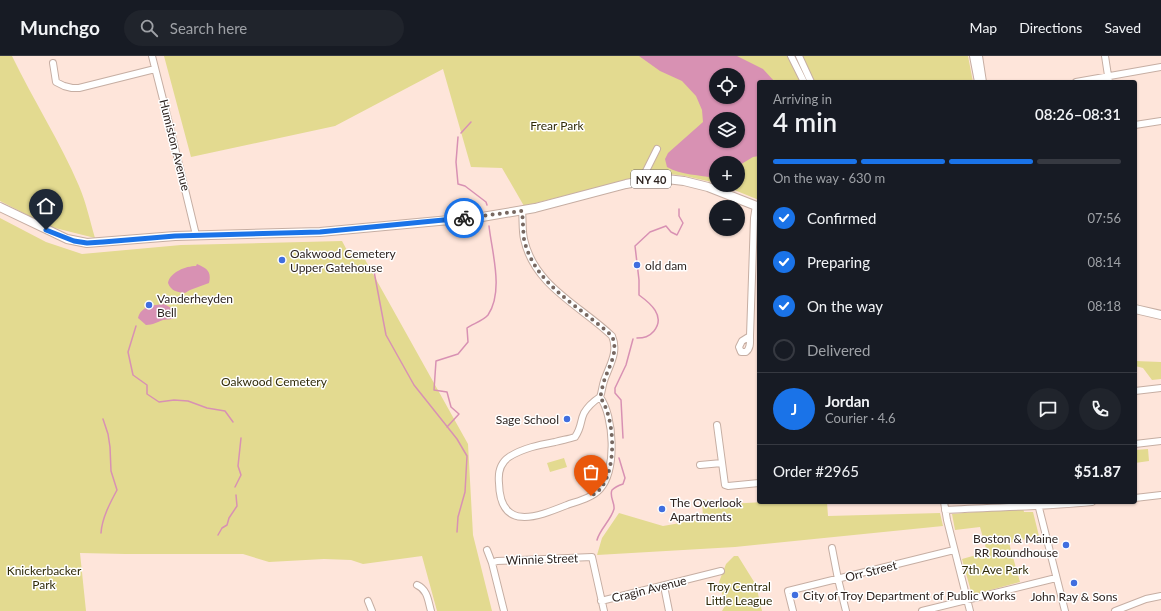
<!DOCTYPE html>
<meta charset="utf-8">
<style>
body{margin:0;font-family:Lato,sans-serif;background:#20242c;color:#f1f3f6;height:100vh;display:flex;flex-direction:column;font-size:15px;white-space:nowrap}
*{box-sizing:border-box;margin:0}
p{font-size:13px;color:#9ea1a6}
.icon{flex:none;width:22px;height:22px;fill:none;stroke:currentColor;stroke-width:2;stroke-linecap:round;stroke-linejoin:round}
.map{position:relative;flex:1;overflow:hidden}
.sheet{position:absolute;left:757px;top:24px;width:380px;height:424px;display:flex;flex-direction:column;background:#171b24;border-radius:4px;box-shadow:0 1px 3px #0004}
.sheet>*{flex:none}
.fabs{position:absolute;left:709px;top:12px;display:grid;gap:8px}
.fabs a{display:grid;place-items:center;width:36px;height:36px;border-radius:50%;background:#171b24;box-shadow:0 1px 3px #0004;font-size:20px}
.pin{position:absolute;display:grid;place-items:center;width:34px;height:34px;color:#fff;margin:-41px -17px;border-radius:50% 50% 50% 0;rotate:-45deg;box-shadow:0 0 4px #0007}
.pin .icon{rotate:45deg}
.courier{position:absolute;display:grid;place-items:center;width:40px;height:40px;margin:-20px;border:3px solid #1a73e8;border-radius:50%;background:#fff;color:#222;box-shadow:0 1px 5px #0007}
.headline em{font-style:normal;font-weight:600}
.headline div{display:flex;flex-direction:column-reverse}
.headline{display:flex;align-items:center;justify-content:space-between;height:68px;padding:0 16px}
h1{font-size:26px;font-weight:600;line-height:30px}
.bar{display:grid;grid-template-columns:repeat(4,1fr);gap:6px 4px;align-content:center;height:48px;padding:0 16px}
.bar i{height:5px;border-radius:3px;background:#363941}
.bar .active{background:#1a73e8}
.bar p{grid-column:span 4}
.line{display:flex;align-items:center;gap:10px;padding:0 16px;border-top:1px solid #363941}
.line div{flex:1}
.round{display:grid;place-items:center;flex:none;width:42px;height:42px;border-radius:21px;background:#20242c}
ol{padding:0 16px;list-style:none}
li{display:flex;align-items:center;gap:12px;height:44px}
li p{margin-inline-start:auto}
li .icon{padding:4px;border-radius:50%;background:#1a73e8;color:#fff;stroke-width:4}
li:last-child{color:#9ea1a6}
li i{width:22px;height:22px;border:2px solid #363941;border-radius:50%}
header{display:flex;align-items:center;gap:24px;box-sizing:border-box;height:56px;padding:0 20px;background:#171b24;border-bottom:1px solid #363941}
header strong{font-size:19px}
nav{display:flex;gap:22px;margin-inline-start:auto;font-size:14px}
.search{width:280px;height:36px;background:#20242c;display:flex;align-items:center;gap:10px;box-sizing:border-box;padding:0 14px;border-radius:22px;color:#9ea1a6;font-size:15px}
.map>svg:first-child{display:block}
.green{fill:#e3da90;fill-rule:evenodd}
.water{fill:#d891b3;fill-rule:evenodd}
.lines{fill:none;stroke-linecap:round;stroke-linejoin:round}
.stream{stroke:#d891b3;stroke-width:1.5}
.minor-casing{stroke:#c6aea3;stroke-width:8}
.major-casing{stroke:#c6aea3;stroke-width:10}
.minor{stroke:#fff;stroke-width:6}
.major{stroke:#fff;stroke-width:8}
.done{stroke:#776861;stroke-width:4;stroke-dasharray:0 7.2}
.route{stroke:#1a73e8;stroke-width:5}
.poi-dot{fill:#406edf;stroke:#fff;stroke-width:1.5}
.labels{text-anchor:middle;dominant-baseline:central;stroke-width:3;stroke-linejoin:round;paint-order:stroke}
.shield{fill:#fff;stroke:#6d6663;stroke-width:1}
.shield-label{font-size:11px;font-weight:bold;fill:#2e2420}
.park-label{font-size:12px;fill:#302b09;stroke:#fff}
.street-label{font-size:12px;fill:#2e2420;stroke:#fff}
.poi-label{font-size:12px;fill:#2e2420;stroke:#fff;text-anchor:start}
</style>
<header>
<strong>Munchgo</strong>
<div class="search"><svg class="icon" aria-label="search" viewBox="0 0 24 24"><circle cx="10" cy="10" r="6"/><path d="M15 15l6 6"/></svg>Search here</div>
<nav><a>Map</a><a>Directions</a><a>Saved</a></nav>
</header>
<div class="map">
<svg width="1161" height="555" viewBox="0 0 1161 555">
<rect width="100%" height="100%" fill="#fee5da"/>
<path class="green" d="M0,0H12C33,44 60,85 79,130C86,146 90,165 95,182L51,171L0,145Z
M164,0H968L973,26H759V144L722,129H738V107H716V127L685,120L663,117L626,124L524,150L502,112L471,111L443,13L335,70L191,101ZM716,19H738V41H716ZM716,63H738V85H716Z
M0,162L46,186L82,198L181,189L342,185L349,198L363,200L468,388L473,479L492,555H437L422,500L363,508L351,504L324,503L269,506L243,498H125L80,497L86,555H0Z
M1135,305L1161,306V323L1152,324L1143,312L1135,310Z
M1148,393L1149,405L1135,407V394Z
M564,402L567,411L550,416L547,407Z
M702,443L728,448L764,446H827L828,460L940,457L943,470L735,491L597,499L602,482L619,457L663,470L703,463Z
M1023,452L1024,456H1033L1039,480L1009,487L1020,526L972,539L962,503L987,496L980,471L955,474L952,458Z
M734,500H738L756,529L762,555H722L725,550L719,526L726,508Z"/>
<path class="water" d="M639,0H737L763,13L775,26H759V100L753,101L738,110V107H716L715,122C700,119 681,119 667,111L665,103L668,97L703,66L702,54L696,40L682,25L660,15ZM716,19H738V41H716ZM716,63H738V85H716Z
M197,208C206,212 212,215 209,227L190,234L185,237C177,236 171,235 168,227C170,216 186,210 196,210Z
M164,248L175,254L177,261C172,264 168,263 163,264C157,266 153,269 146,269L138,262C141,250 153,249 164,248Z"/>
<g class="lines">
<path class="stream" d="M461,77L471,66
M458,81L456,106L458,128L465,130L486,146L487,149
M373,210L386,279L414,329L457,383L467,400L465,436L458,461L457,476
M136,270L128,296L133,319L147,329V338L159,346L174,344L188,345L207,352L225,355L233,366
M637,282C644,282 649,281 654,275C666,260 650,247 639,239V224L635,190L650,176L666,170L671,176L677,179L683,167L679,160V153
M447,371L459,358L451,351L447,336L434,334L436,305L458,298L468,286L467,272C473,268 484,264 488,259C504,235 492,197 489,170
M623,382L621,344L615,337V332L626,309L633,283
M235,431L241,419L238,410L241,382
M101,477C102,462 110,447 117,434L111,415L110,391L108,378L103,363
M218,479L222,472L227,469L229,462L237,450L236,439
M597,484C600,473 611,464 614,453C615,447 609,440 612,434C615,431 620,429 623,428L625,422L619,402"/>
<g class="minor-casing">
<path id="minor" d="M152,0L169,67L196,179
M791,0L804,26
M799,0L811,26
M973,0L978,26
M979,0L983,26
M1105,0L1109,26
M53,7L56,26L64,30L72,32H79L155,13
M1076,26L1161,11
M1135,69L1161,65
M641,125L657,93
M522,155C523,164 522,174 524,183C534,230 581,250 612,280C619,296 609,310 604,325C602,331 602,336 600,341
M750,280C750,286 751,292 746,296H741L739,291L742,285L750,280L754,162L756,149
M1135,335L1161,332
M600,341C614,360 617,414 600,433C592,442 578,445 567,449C537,461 500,476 499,427C498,417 500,407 509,401C523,392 539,389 555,386C562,384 569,383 575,381C582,371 580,365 584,357C588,350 594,345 600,341Z
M717,369L725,429L728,430L759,427
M1135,388L1161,385
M700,409L722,407
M1135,442L1161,439
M944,446L947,464L970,555
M1038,448L1065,555
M945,454C994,451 1043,451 1092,446
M832,492L838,523L846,555
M487,494L492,507L504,555
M492,507L497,505L592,501L604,555
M417,529C428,534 428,545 431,555
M664,530L669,555
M368,545L372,555
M601,545L721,515
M793,555L788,535L954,494
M922,555L1056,522
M1115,555L1146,543L1161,540"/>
</g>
<g class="major-casing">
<path id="major" d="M0,151L67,183L87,187L175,180L320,176L482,161L535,152L626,128L658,122L684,125L708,131L759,151
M1135,253L1161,259"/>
</g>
<use href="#minor" class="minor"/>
<use href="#major" class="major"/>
</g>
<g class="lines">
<path class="done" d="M464,162L522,155C523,164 523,174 524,183C534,229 580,250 612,280C619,296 609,310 604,325C602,331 602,336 600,341C615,362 617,411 601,432C598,436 595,437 591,440"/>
<path class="route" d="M46,174L74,185L87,187L103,186L175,180L320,176L464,162"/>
</g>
<g class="poi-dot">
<circle cx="282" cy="204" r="4"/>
<circle cx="637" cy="209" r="4"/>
<circle cx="149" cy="249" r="4"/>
<circle cx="567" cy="363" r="4"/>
<circle cx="662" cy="453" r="4"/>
<circle cx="1066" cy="489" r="4"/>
<circle cx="1074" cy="527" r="4"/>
<circle cx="795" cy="539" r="4"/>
</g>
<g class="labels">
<rect class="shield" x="631" y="114" width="40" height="18" rx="3"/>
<g class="shield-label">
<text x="651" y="123">NY 40</text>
</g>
<g class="park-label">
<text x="557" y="69">Frear Park</text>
<text x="274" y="325">Oakwood Cemetery</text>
<text x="995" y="513">7th Ave Park</text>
<text x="44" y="514">Knickerbacker<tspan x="44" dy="14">Park</tspan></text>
<text x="739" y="530">Troy Central<tspan x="739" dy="14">Little League</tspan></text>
</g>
<g class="street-label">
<text transform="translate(175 89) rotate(76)">Humiston Avenue</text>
<text transform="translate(542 503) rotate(-2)">Winnie Street</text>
<text transform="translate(871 515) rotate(-14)">Orr Street</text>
<text transform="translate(649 533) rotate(-14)">Cragin Avenue</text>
</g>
<g class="poi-label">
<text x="290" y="197">Oakwood Cemetery<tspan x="290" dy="14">Upper Gatehouse</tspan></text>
<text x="645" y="209">old dam</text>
<text x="157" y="242">Vanderheyden<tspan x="157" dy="14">Bell</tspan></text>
<text x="559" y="363" text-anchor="end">Sage School</text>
<text x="670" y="446">The Overlook<tspan x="670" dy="14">Apartments</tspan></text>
<text x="1058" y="482" text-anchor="end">Boston &amp; Maine<tspan x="1058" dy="14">RR Roundhouse</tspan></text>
<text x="803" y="539">City of Troy Department of Public Works</text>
<text x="1074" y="540" text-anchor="middle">John Ray &amp; Sons</text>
</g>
</g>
</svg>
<div class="fabs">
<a><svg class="icon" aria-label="locate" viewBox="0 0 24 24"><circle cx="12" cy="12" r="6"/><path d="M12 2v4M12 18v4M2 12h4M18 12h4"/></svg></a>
<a><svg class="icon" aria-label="layers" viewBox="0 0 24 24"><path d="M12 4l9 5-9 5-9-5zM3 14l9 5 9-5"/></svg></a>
<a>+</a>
<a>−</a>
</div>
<div class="pin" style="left:591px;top:440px;background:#ea580c"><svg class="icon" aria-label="bag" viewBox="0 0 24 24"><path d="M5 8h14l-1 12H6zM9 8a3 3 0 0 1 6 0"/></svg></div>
<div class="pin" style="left:46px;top:174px;background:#1f2937"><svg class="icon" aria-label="home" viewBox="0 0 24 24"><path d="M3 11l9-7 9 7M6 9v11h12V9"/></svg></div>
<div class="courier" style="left:464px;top:162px"><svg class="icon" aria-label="bike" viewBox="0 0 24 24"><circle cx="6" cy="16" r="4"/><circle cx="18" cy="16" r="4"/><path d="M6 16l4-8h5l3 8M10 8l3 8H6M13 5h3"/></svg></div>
<section class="sheet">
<div class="headline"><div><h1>4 min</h1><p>Arriving in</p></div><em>08:26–08:31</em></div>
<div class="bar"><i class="active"></i><i class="active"></i><i class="active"></i><i></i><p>On the way · 630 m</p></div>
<ol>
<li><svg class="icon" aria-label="check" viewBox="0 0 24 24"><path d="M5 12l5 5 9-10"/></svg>Confirmed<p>07:56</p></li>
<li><svg class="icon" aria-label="check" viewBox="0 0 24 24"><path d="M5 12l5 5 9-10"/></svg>Preparing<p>08:14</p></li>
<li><svg class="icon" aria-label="check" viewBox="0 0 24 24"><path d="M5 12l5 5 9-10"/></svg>On the way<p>08:18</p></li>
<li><i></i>Delivered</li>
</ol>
<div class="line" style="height:72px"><b class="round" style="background:#1a73e8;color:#fff">J</b><div><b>Jordan</b><p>Courier · 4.6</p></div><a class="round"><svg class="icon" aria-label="chat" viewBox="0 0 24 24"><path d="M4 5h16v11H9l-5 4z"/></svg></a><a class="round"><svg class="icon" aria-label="phone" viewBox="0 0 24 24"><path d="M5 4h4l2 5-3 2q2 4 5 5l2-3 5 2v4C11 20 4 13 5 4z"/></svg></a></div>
<div class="line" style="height:52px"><div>Order #2965</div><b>$51.87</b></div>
</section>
</div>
